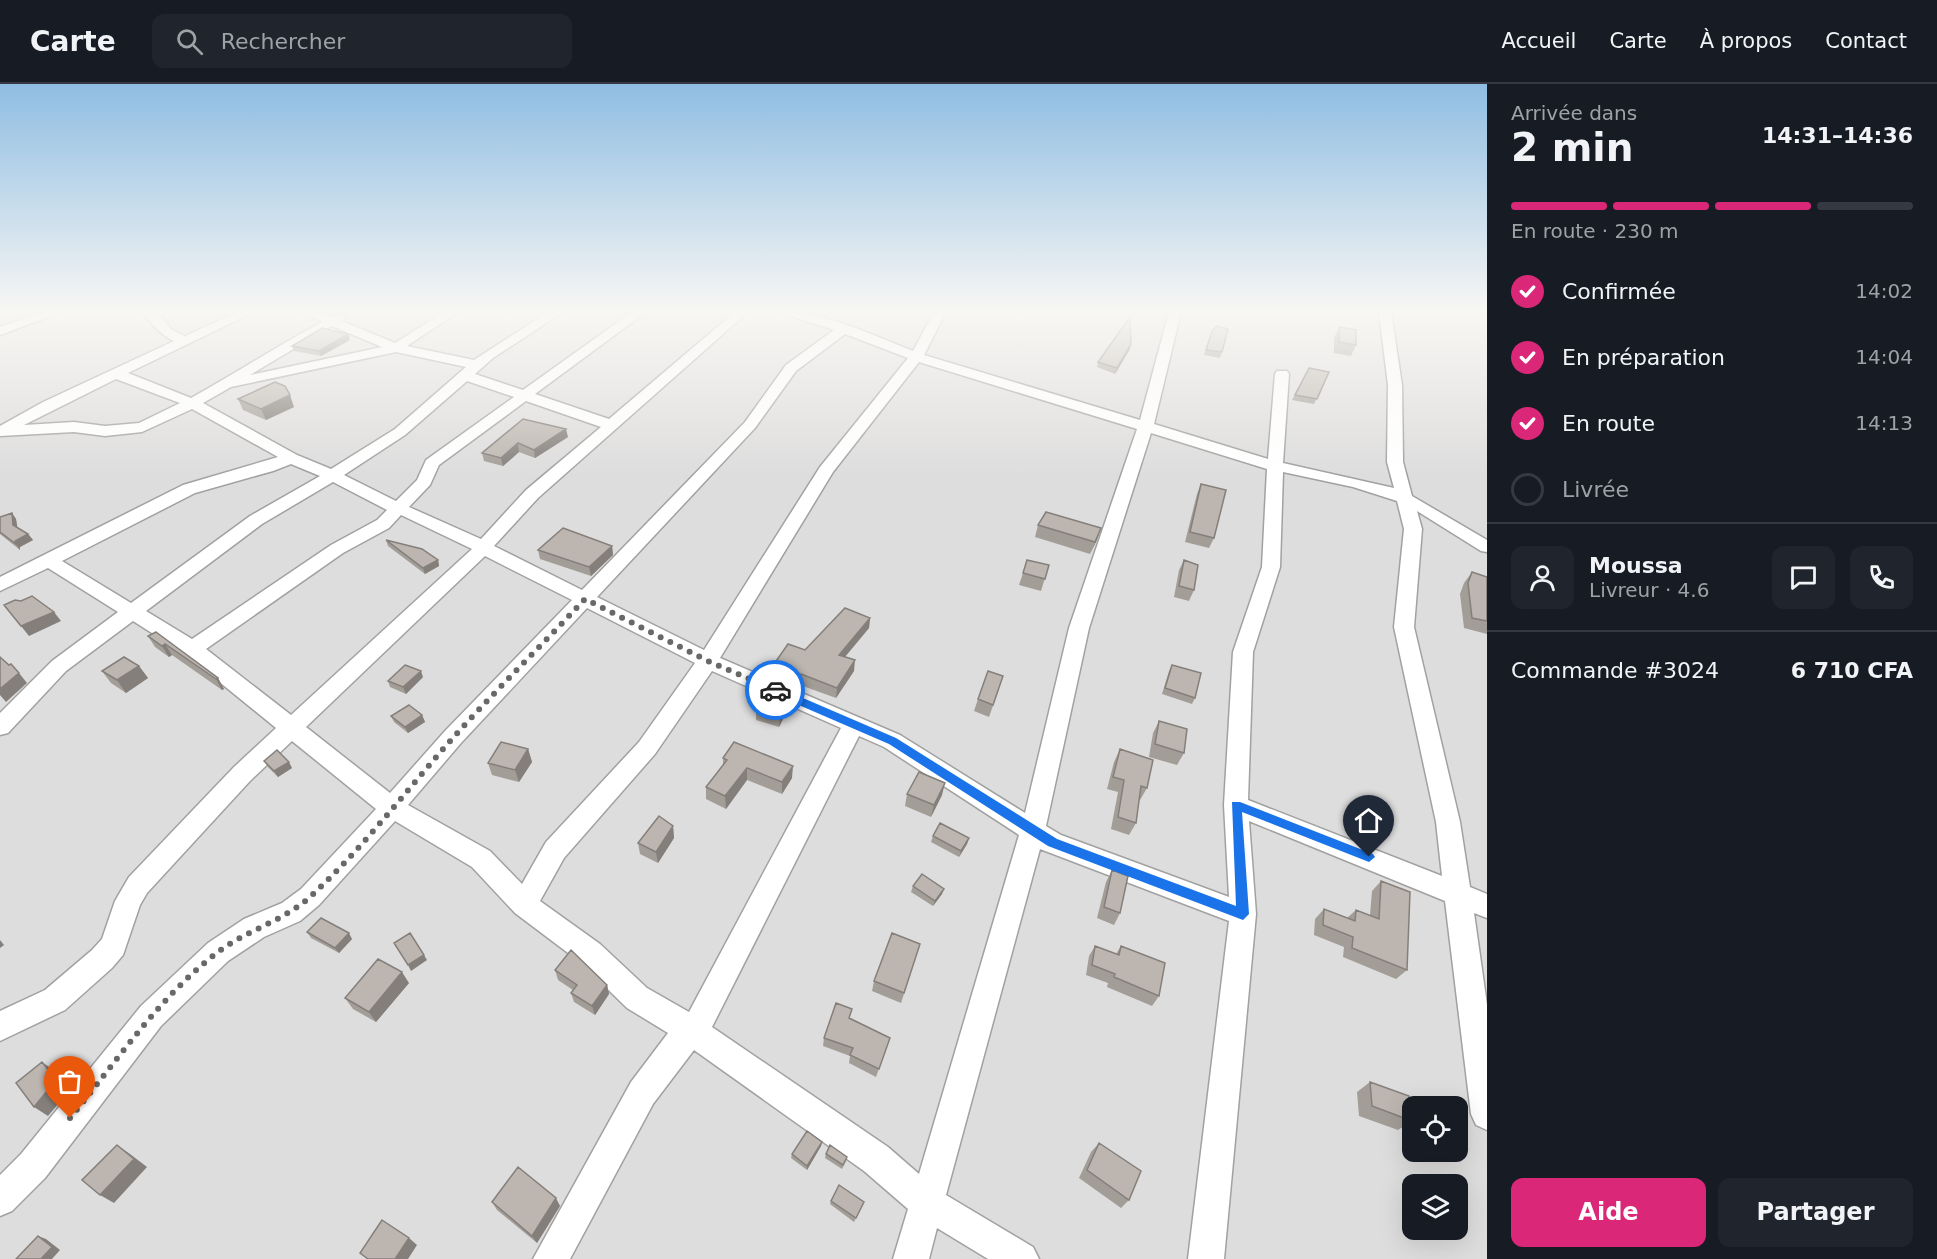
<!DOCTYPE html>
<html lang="fr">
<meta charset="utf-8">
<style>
body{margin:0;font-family:"DejaVu Sans",sans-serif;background:#20242c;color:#f1f3f6;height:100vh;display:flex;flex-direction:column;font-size:22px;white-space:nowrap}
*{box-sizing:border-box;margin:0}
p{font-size:20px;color:#9ea1a6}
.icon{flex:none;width:33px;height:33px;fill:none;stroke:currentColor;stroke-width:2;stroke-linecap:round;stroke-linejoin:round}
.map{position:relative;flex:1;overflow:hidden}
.sheet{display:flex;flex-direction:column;background:#171b24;width:450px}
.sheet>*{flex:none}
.buttons{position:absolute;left:1402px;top:1012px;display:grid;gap:12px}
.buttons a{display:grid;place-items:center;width:66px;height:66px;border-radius:12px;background:#171b24;box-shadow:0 6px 24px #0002;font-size:30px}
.pin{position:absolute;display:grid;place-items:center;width:51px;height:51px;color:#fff;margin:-62px -26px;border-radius:50% 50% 50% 0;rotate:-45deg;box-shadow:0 0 6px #0007}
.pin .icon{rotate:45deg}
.courier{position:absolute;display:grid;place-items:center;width:60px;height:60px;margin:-30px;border:4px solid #1a73e8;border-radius:50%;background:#fff;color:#222;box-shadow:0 2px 8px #0007}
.headline em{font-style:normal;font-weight:800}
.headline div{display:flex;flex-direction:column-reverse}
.headline{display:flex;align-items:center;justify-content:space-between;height:102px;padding:0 24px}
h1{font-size:39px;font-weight:800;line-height:45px}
.bar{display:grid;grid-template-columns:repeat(4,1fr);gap:9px 6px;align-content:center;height:72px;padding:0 24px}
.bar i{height:8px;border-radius:4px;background:#363941}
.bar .selected{background:#db2777}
.bar p{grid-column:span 4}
.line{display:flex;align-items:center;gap:15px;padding:0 24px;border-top:2px solid #363941}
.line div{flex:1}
.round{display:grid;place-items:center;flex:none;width:63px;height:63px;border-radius:12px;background:#20242c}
ol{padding:0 24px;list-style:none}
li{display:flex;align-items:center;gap:18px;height:66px}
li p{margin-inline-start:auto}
li .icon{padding:6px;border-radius:50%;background:#db2777;color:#fff;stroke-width:4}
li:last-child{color:#9ea1a6}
li i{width:33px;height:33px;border:3px solid #363941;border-radius:50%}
.primary-button{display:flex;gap:12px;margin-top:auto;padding:12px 24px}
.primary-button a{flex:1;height:69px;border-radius:12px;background:#db2777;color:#fff;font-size:24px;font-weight:800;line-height:69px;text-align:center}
.primary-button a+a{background:#20242c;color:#f1f3f6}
header{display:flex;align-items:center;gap:36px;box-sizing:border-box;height:84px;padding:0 30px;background:#171b24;border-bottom:2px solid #363941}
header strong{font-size:28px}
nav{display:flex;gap:33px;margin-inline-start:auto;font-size:21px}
.search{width:420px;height:54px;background:#20242c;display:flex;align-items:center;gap:15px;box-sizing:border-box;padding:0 21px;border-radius:12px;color:#9ea1a6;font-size:22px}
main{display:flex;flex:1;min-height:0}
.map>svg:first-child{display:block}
.residential{fill:#dedddd;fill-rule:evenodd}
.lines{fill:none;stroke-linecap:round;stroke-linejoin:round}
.street-casing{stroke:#a1a1a1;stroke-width:3}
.street{fill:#fff;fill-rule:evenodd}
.wall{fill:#a39d97}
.shaded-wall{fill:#847f7b}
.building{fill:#bdb6b0;stroke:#847f7b;stroke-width:1.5}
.route{fill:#1a73e8}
.done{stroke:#686866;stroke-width:6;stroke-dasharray:0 10.8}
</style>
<header>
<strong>Carte</strong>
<div class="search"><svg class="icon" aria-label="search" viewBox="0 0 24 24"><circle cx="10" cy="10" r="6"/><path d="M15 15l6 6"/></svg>Rechercher</div>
<nav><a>Accueil</a><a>Carte</a><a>À propos</a><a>Contact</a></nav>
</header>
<main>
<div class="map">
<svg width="1487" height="1175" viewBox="0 0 1487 1175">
<rect width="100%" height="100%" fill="#efede7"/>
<path class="residential" d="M0,228H1487V1175H0ZM1413,1023H1458V1068H1413ZM1413,1101H1458V1146H1413Z"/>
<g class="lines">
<g class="street-casing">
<path id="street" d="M44,228H62L0,251V243Z
M142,228H157L172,246L185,252L238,228H254L128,289L191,314C235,290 277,262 322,238L303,228H320L331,233L344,230L346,233L342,237L395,259L444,228H458L407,262L474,276L548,228H563L493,274L475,290L523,306L632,228H646L535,310L609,335L735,228H748L538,414L494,462L582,506L745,338L786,281L834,246L779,228C826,228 870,250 913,267L934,228H946L924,271L1140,336L1169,228H1181L1154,340L1268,375L1275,290L1277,287H1287L1289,290L1283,379L1394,404L1387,378L1388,301L1379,228H1391L1402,301L1403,378L1412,412L1487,456V468L1481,467L1417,427L1422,445L1414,543L1460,738L1470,803L1487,810V834L1474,829L1487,921V1046L1476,1041L1471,1030L1445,817L1249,737L1256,830L1224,1175H1188L1229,837L1040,765L946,1111L1033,1163L1039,1175H988L937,1144L929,1175H893L908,1125L864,1087L694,966L653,1020L570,1175H533L631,998L668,949L627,924L580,878L515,829L472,783L395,737L319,821L300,837L264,853L228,877L161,942L45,1094L12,1127L0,1132V1091L21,1070L141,922L208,859L244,835L282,819L301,805L376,725L292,657L250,697L147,809L140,821L123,871L112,884L65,926L0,957V927L45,906L92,866L102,855L115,817L129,793L234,683L276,644L185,570L133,537L66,587L8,649L0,651V629L52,577L118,528L48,484L0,507V493L183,401L278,373L192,325L142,348L105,352L74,348L0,352V342L43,318L174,257C161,251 151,239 142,228ZM332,242L382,263L250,291ZM845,250L908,274L820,383L704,566L597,513L755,344L796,287ZM396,268L466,283L395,345L331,385L297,371L203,319L231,303ZM919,278L1137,345L1069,544L1025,729L900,651L720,574L833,388ZM116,295L180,319L139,339L105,342L74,338L24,341ZM467,297L514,313L426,376L417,396L396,417L344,391L405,351ZM526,317L601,343L526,406L481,455L409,423L430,401L439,381ZM1151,349L1267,385L1262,483L1233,568L1224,721L1229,813L1061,751L1046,742L1089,544ZM291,380L320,392L250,432L131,519L62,477L195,409L273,387ZM1283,388L1353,403L1397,417L1404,445L1394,543L1436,738L1442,792L1248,716L1253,568L1280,483ZM333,398L387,426L377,436L331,461L192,555L146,527L262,440ZM401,431L472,465L291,631L206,565L343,469L389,444ZM485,472L572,516L445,647L390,709L306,643ZM587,524L695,579L639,658L546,758L522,800L490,767L408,721L461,659ZM712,587L841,644L689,928L647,904L600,860L540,817L564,774L655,670ZM859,652L884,663L1019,751L919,1090L888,1063L712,943Z"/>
</g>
<use href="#street" class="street"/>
</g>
<path class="wall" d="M1339,243L1356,261L1351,272L1334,269V254Z
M348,250L350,256L321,272L294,267L292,262Z
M1210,253L1222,268L1220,274L1204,271Z
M1130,265L1115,290L1097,283L1098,278Z
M1309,284L1329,288L1314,320L1292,316Z
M238,315L294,323L266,336L243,326Z
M523,335L568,353L535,374L519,368L503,382L484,377L482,369Z
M1201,400L1214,454L1209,464L1185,458L1197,410Z
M12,429L16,435L17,444L28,450L33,456L20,463V466L0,450V433Z
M1038,441L1101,444L1090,470L1035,453Z
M386,456L438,476L439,482L425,490L388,462Z
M612,462L613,471L591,492L540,475L538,466Z
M1184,476L1194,506L1189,517L1174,513L1179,486Z
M1049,481L1041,507L1019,501L1023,489Z
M1472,488L1487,493V550L1464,544L1460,510L1464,499Z
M870,534L869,544L845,573L854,587L836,614L800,601L798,605L777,596L778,592L774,590V580Z
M156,548L218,594L224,605L222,606L172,571L169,573L155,563L148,552Z
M1172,581L1195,614L1192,620L1162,610L1169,587Z
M139,582L148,594L126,609L111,599L102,587Z
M423,593L406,610L390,603L388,597Z
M999,605L989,633L974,627L978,615Z
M790,611L789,623L779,643L756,636V623Z
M422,631L425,638L408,649L394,638L391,632Z
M1159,637L1184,669L1177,681L1149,673L1153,649Z
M528,665L532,678L519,698L492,691L488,679Z
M1120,665L1147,704L1140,716H1139L1136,739L1129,751L1111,745L1118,708L1107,705L1114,678Z
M723,674L792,694L782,710L747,696L726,725L706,715V703L723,681Z
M264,677L292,684L278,693L268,683Z
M907,710L942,711L931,733L905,722Z
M673,742L674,754L658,779L640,770L638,759Z
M933,752L969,754L967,760L959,773L931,758Z
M1112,786L1120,829L1114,841L1097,834L1106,798Z
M1381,797L1407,886L1396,895L1343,873L1344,863L1314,851L1315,835L1324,825L1347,834L1356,826L1370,831L1372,807Z
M913,802L942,810L933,822L911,808Z
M307,848L352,855L339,869L311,854Z
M920,860L901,919L872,907L874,897Z
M1095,862L1116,870L1121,862L1159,912L1152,922L1107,903L1108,899L1086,891L1089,872Z
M555,886L607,901L609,910L595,931L574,918L571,909L573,906L558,896Z
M409,899L376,938L353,925L345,914Z
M850,934L890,954L876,993L849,979L850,972L823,962L824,954Z
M1370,998L1412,1037L1398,1046L1359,1032L1357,1008Z
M822,1058L821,1062L807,1086L791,1074L792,1070Z
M1099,1059L1129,1116L1121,1124L1079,1094L1091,1068Z
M826,1070L846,1077L842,1085L825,1074Z
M831,1117L862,1122L854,1138L830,1120Z
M492,1118L560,1122L537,1159L497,1126Z"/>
<path class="shaded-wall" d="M348,250L350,256L321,272L319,267Z
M1131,260L1130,265L1115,290L1117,284Z
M290,311L294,323L266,336L261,325Z
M566,345L568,353L535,374L534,366Z
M518,359L519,368L503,382L501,374Z
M12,429L16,435L18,447L13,441Z
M1101,444L1097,456L1090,470L1095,458Z
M28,450L33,456L20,463V466L16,460L15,457Z
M612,462L613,471L591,492L589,483Z
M438,476L439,482L425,490L423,484Z
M54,528L61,537L29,552L21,542Z
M870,534L869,544L838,581L839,571Z
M165,560L172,571L169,573L162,562Z
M855,576L854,587L836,614L837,604Z
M139,582L148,594L126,609L117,596Z
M421,587L423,593L406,610L403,603Z
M19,589L27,599L6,618L0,611V605Z
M801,590L800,601L798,605L799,595Z
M218,594L224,605L222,606L216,595Z
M790,611L789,623L779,643L780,630Z
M422,631L425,638L408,649L405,643Z
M528,665L532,678L519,698L515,686Z
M289,678L292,684L278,693L274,687Z
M793,682L792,694L782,710V698Z
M747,684V696L726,725L725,712Z
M945,699L942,711L931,733L934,721Z
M673,742L674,754L658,779L656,768Z
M969,754L967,760L959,773L961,767Z
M944,805L942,810L933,822L935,817Z
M349,849L352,855L339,869L335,864Z
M0,856L4,861L0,864Z
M424,871L427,876L411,887L408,881Z
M402,888L409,899L376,938L369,928Z
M607,901L609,910L595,931L592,922Z
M42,978L56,988L70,1006L48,1032L34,1023Z
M822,1058L821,1062L807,1086V1082Z
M117,1061L130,1070L147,1083L114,1119L100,1111Z
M556,1114L560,1122L537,1159L532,1152Z
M38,1152L46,1155L60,1166L52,1175H41Z
M409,1154L417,1161L408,1175H395Z"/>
<path class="building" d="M1130,233L1131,260L1117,284L1098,278Z
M1217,242L1228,245L1222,268L1206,266L1212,247Z
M1339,243L1356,246V261L1339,258Z
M322,244L348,250L319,267L292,262Z
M1309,284L1329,288L1317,315L1295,311Z
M275,298L285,302L290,311L261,325L238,315Z
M523,335L566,345L534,366L518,359L501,374L482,369Z
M1201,400L1226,406L1214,454L1190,448Z
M1046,428L1101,444L1095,458L1038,441Z
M12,429L13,441L28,450L15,457L16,460L0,448V433Z
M563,444L612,462L589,483L538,466Z
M386,456L422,465L438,476L423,484Z
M1027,476L1049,481L1045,495L1023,489Z
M1184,476L1198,481L1194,506L1179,502Z
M1472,488L1487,493V537L1472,534L1468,499Z
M32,512L54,528L21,542L4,521L15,516L21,517Z
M845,524L870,534L839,571L855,576L837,604L801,590L799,595L778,586L780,582L774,580L788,560L805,566Z
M156,548L218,594L216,595L165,560L162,562L148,552Z
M0,573L9,581L11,580L19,589L0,605Z
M124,573L139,582L117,596L102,587Z
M405,581L421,587L403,603L388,597Z
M1172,581L1201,589L1195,614L1165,604Z
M988,587L1003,592L993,621L978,615Z
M768,602L790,611L780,630L756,623Z
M409,621L422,631L405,643L391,632Z
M1159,637L1187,645L1184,669L1155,660Z
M501,658L528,665L515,686L488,679Z
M734,658L793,682L782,698L747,684L725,712L706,703L727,676L723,674Z
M1120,665L1153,676L1147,704L1141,702L1136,739L1118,733L1124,696L1113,693Z
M277,666L289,678L274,687L264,677Z
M919,688L945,699L934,721L907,710Z
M659,732L673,742L656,768L638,759Z
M940,739L969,754L961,767L933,752Z
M1112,786L1128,792L1120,829L1104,823Z
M922,790L944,805L935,817L913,802Z
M1381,797L1410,808L1407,886L1352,864L1353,853L1323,841L1324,825L1355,837L1356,826L1379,835Z
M321,834L349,849L335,864L307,848Z
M410,849L424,871L408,881L394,859Z
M892,849L920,860L904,909L874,897Z
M1095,862L1119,871L1121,862L1165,879L1159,912L1114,893L1115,890L1092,881Z
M571,866L607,901L592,922L571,909L577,901L555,886Z
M378,875L402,888L369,928L345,914Z
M836,919L852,925L849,934L890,954L879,985L850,971L853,964L824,954Z
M42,978L56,996L34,1023L16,999Z
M1370,998L1409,1012L1412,1037L1372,1022Z
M807,1047L822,1058L807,1082L792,1070Z
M1099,1059L1141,1087L1129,1116L1087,1086Z
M117,1061L134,1075L100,1111L82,1096Z
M830,1061L847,1073L843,1081L826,1070Z
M518,1083L556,1114L532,1152L492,1118Z
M839,1101L864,1118L856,1134L831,1117Z
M382,1136L409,1154L395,1175H368L360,1169Z
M38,1152L52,1163L41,1175H16Z"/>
<linearGradient id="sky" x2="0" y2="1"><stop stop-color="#8fbde2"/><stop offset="0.58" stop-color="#f8f7f4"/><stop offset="1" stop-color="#f8f7f4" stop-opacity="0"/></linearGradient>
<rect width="1487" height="392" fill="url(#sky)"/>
<path class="route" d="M775,602L896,654L1057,755L1236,822L1232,718H1240L1373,770L1375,773L1369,778L1242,728L1249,830L1243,836L1048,762L889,660L771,609L770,606Z"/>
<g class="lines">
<path class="done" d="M70,1034C117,977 159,913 218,868C247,846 284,837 311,812C362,765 405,708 451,656C494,608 541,562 585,515L708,577L775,606"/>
</g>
</svg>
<div class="buttons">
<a><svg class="icon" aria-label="locate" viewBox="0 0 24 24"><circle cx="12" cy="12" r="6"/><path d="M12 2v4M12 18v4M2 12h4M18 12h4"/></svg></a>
<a><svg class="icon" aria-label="layers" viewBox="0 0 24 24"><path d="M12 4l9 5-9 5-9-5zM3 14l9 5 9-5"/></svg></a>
</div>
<div class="pin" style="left:70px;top:1034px;background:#ea580c"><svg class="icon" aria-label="bag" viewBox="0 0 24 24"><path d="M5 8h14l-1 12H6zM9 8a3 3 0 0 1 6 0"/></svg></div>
<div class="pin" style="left:1369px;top:773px;background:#1f2937"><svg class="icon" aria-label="home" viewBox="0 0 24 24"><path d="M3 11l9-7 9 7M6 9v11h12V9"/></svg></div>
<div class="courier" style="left:775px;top:606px"><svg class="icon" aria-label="car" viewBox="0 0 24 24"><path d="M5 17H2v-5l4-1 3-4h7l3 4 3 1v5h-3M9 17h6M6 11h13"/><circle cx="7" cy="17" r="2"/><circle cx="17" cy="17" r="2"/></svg></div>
</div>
<section class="sheet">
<div class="headline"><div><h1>2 min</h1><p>Arrivée dans</p></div><em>14:31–14:36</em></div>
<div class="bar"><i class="selected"></i><i class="selected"></i><i class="selected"></i><i></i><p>En route · 230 m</p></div>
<ol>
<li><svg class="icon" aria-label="check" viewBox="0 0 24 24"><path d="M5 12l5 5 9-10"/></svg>Confirmée<p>14:02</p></li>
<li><svg class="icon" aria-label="check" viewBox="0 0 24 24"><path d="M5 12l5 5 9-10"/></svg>En préparation<p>14:04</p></li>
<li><svg class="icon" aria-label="check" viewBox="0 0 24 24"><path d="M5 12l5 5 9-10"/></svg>En route<p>14:13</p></li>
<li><i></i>Livrée</li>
</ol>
<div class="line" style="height:108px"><a class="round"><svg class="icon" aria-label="person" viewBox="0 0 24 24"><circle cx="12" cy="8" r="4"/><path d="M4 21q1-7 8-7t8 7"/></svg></a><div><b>Moussa</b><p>Livreur · 4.6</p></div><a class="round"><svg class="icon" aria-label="chat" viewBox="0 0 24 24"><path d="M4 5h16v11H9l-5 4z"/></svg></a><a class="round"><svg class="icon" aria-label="phone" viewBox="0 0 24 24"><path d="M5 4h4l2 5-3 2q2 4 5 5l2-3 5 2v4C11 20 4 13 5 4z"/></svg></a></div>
<div class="line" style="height:78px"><div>Commande #3024</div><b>6 710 CFA</b></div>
<div class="primary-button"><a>Aide</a><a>Partager</a></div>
</section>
</main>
